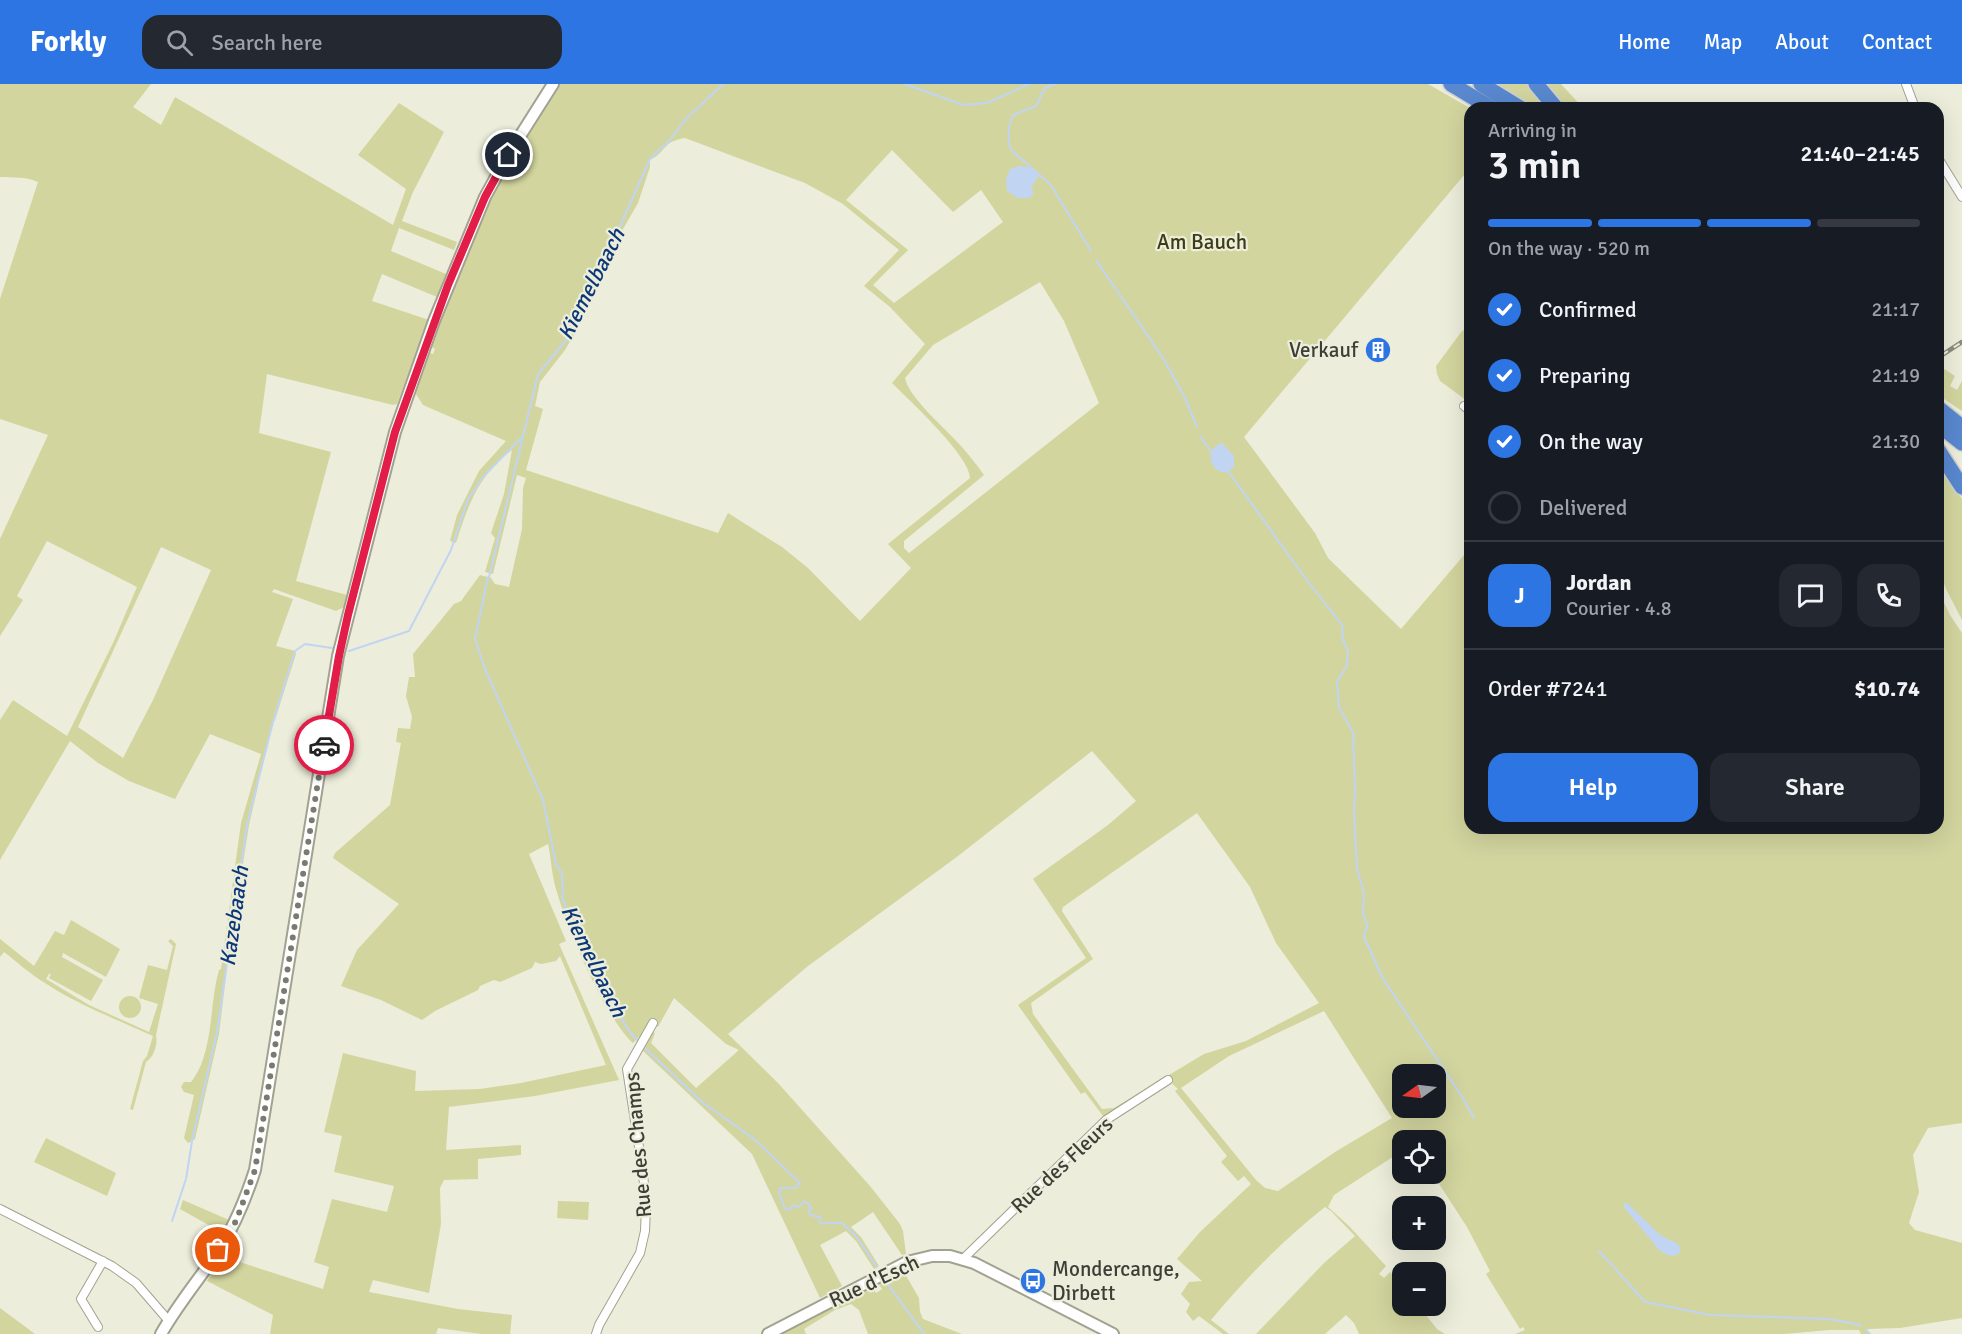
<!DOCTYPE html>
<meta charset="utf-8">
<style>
body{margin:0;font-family:Signika,sans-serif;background:#242831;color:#f1f3f6;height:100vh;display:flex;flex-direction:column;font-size:22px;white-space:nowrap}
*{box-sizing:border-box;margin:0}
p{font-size:20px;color:#9ea1a6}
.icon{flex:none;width:33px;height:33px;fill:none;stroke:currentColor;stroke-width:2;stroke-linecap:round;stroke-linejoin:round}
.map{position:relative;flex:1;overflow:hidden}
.sheet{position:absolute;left:1464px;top:18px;width:480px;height:732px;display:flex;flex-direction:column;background:#171b24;border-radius:18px;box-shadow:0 6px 24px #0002}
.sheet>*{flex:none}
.needle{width:39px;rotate:256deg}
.buttons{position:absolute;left:1392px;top:980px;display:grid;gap:12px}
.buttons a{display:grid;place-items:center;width:54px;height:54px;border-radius:12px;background:#171b24;box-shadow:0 6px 24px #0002;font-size:30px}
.pin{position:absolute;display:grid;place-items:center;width:51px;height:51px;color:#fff;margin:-26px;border:3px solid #fff;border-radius:50%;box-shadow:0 2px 6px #0007}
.courier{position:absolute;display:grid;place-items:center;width:60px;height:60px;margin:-30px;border:4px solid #e11d48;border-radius:50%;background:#fff;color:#222;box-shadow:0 2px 8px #0007}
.overview em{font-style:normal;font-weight:600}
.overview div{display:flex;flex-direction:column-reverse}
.overview{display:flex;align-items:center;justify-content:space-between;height:102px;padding:0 24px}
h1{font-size:39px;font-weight:600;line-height:45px}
.bar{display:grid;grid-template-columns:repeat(4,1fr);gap:9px 6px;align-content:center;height:72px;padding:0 24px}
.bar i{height:8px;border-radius:4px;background:#363941}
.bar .selected{background:#2c75e2}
.bar p{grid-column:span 4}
.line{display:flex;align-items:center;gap:15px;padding:0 24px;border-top:2px solid #363941}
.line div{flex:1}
.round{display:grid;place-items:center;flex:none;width:63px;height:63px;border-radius:18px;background:#242831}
ol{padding:0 24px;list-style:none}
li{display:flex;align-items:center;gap:18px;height:66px}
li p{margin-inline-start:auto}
li .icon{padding:6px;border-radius:50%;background:#2c75e2;color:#fff;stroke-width:4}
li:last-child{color:#9ea1a6}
li i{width:33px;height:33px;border:3px solid #363941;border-radius:50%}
.button{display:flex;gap:12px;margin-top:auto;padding:12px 24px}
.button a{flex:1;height:69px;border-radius:18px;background:#2c75e2;color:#fff;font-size:24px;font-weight:600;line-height:69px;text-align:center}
.button a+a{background:#242831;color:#f1f3f6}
header{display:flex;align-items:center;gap:36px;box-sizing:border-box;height:84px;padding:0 30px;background:#2c75e2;color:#fff}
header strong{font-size:28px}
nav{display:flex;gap:33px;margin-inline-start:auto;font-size:21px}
.search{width:420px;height:54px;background:#242831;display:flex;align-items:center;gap:15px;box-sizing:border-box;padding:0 21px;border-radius:18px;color:#9ea1a6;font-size:22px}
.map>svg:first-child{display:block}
.green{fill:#d3d59f;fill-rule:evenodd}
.water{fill:#c1d5f3}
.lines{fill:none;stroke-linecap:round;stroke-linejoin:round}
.stream{stroke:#c1d5f3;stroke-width:2}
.street-casing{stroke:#a1a290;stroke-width:10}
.secondary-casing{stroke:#a1a290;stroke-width:14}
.highway-casing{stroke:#d0d1cf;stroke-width:18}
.street{stroke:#fff;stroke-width:8}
.secondary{stroke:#fff;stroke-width:10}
.highway{stroke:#5988cf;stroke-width:15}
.rail-casing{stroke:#8b8c7f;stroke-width:4.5}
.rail{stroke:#ecedda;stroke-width:2;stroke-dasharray:7;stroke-linecap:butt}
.done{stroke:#7a7b6f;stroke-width:6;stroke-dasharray:0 10.8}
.route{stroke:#e11d48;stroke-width:8}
.labels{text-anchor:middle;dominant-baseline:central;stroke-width:4.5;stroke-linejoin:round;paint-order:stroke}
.park-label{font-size:21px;fill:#3d3d15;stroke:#ecedda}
.poi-label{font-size:21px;fill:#3d3e36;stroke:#ecedda;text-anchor:end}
.street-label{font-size:21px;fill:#3d3e36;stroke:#ecedda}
.water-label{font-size:22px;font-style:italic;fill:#0d3877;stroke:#ecedda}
</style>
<header>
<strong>Forkly</strong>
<div class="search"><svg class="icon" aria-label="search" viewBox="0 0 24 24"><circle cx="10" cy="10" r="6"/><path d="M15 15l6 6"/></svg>Search here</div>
<nav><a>Home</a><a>Map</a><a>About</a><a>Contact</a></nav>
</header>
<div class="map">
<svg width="1962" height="1250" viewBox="0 0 1962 1250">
<rect width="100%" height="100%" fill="#ecedda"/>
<path class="green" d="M0,0H151L133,23L161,41L175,13L393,141L406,105L358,71L399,19L444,48L413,108L402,137L457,158L454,166L399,144L391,167L446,190L437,213L382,190L372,217L429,236L397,320L393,321L267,290L259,349L331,368L296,497L347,511L344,523L336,527L274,505L272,508L293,515L276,562L295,567L296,570L275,636L273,638L257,698L258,702L249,741L240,799L237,802L219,950L195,1055L188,1059L184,1054L194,1011L184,1008L181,1003L184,998H191C214,970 209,920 219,886L221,885L241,739L261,670L210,650L175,715L129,697L98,679L70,657L0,776V636L13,616L67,652L113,559L137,503L47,457L17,512L23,516L0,552V455L48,351L0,335V215L38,98C23,92 16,94 0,93ZM161,463L211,486L153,616L123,674L78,643Z
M559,0H1428L1470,24V84L1244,353L1315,449L1328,474L1401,545L1470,464V744H1938V506L1950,531L1962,549V1039L1928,1044L1913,1071L1919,1108L1909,1139L1915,1146L1962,1159V1234L1900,1244L1868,1245L1867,1247L1870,1250H1861L1859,1246H1829L1784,1250H1515L1525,1246L1523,1243L1520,1245L1486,1190L1490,1187L1467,1143L1432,1089H1436V1056H1402V1067L1334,1111L1328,1123L1349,1142L1386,1182L1379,1190L1384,1194L1390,1188L1402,1202V1221H1418L1437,1245L1445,1250H1359L1354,1239L1346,1231L1325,1250H1256L1324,1179L1355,1152L1331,1127L1325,1123C1283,1156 1245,1195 1211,1236L1229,1250H1223L1199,1232L1193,1237L1186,1228L1190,1220L1181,1210L1189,1198L1202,1197L1177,1175L1200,1148L1251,1100L1244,1092L1238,1097L1221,1078L1227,1072L1175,1007L1178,1005L1168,996L1106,1036L1085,1008L1081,1010L1018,921L1086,874L1033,795L1108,741L1136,717L1092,667L958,772L808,882L728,950L778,999L870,1102L900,1140L903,1147L906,1170L902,1171L873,1128L851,1143L861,1153L879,1182L874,1185L856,1157L846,1147L820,1161L842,1202L820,1214L752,1070L642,966L653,948L655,949L651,959L696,1004L739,966L726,960L674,914L658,943L654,939L643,956L639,953L633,959C604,933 563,836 554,797C551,785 551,772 548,760L529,770L566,857L559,860L619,996L535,1012L449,1023L446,1066L521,1061V1071L478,1075V1095L444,1096L440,1104L441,1140L429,1209L373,1196L369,1208L458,1225L512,1231L510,1250H481L438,1244L436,1250H270L273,1231L207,1197L224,1173L323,1205L329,1183L314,1178L332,1115L387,1128L394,1102L334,1088L342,1052L324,1048L343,969L416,987L415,1007L480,1005L521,999L606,981L560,872L556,877L541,880L535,878L532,884L500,898L494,896L480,902L478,906L435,927L422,936L381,916L341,902L357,866L399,820L333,774L335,769L390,721L401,659L396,658L398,644L410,645L412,633L406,612L409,593H415L413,570L454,520L461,517L480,491L491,494L495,500L509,503L522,445L523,404L526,394L517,391L493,490L485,488L495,454L491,449L504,410L512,366C479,390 468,421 456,459L450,457L457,431L479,387L506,357L423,321L416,310L412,312L425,276L430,269L433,270L435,265L430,262L489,115L511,75ZM685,54L805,99L843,120L899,166L864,202L890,223L925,260L892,299C910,317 970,372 970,394L888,460L911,484L860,537L808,484L782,463L728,429L718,449L526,386L543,325L535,322L540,298L565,266L575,249L619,152L638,119L650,83V76C668,67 661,58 685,54ZM892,66L953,128L981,106L1003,138L894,219L873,201L908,166L846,116ZM1040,198L1064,237L1099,319L909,469L904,464V457L984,391C977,381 969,371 961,362C946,345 909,314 905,294L933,261ZM1197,729L1250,803L1276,859L1319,919L1246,957L1204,970L1114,1024L1102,1025L1033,930L1031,919L1093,875L1062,827L1063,823ZM1324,927L1392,1034L1335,1068L1278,1107L1265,1104L1256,1096L1181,1004L1229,972ZM1402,990H1436V1023H1402Z
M1494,0H1529L1549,24H1532Z
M1546,0H1561L1583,24H1565Z
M1470,243V319L1440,297L1437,290L1436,282L1462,247Z
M1938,281L1955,292L1950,302L1957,306L1962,297V327L1938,311Z
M1938,376L1962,415V536L1946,505L1938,484Z
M71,836L120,865L106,893L63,869L62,873L103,896L91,917L49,894L51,890H49L46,895L89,921L149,948L158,920L139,914L148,881L167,886L173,862L168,857L171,855L176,860L156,951C158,960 154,973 146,978L133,1026L130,1025L143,977L147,972L153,952C116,935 78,921 45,899C30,890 17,878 4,868L0,873V855L34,882L55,847L64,851Z
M119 923a11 11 0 1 1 22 0a11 11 0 1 1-22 0Z
M46,1054L116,1089L107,1112L34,1078Z
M183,1116L229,1136L223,1149L180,1125Z
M558,1117L589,1118L588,1136L557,1134Z
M905,1190L919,1214L920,1228L923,1235L962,1250H868L859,1226L851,1220L835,1226L804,1245L806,1250H779L871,1201L876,1209L882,1205L878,1199L893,1191Z
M0,1224L35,1250H0Z"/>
<path class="water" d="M1018,82L1033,84L1039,92L1031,103L1034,109L1029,114H1018L1007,107L1006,96L1010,85Z
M1222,359L1234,372V383C1217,401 1198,367 1222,359Z
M1624,1119H1627L1660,1151L1678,1160L1680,1164V1168L1675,1172L1667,1171L1659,1166L1624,1123Z"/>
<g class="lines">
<path class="stream" d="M905,0L963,21L987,19L1029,0
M1055,0L1045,4L1036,22L1013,31C1008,44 1007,52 1011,66L1050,100L1091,167
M1096,176L1163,274L1185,314L1197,343
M1200,352L1211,367
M1228,387L1303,491L1342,541L1343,556L1348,567L1347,581L1337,598L1339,624L1353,648L1355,703L1354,730L1357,785L1364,809L1363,829L1367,841L1364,853L1383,895L1461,1011L1474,1034
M488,493L475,555L485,585L543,716L556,780L562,790L563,816L576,848L583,855L600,899L629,947L639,958
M489,493L538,290L567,255L583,225L650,75L670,56L684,37L723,0
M349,567L409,547L451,466L468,415L484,392L520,355
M643,962L702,1018L753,1054L800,1099L795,1104H781L779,1108L785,1125L789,1126L793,1121L799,1123L803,1118H806L811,1123L809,1127L810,1131L820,1133L819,1137L821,1139H842L856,1152L877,1183
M172,1137L186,1095L192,1057L217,948L247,741L273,638L295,567L305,560L332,564
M1599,1167L1645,1218L1710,1231L1829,1235L1861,1241
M885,1196L924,1250
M1866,1246L1870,1250"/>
<g class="street-casing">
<path id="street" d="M1906,0L1915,24
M1938,74L1962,113
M1464,322L1470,327
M0,1125L112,1182L136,1199L168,1236
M963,1175L1106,1036L1168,996
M98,1243L81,1215L103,1177
M596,1250L599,1241L640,1169L645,1147L646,1123L643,1089L627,985L653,939"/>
</g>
<g class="secondary-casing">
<path id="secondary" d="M161,1250C178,1220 200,1194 219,1166C235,1141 246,1114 255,1086L338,572L395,348L434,237L485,113L508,71L553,0
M768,1250L907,1178L932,1172H950L974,1179L1113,1250"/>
</g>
<g class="highway-casing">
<path id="highway" d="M1451,0L1491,24
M1481,0L1520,24
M1536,0L1556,24
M1938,324L1962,343
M1938,340L1962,359
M1938,366L1962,403"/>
</g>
<use href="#street" class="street"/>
<use href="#secondary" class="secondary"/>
<use href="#highway" class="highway"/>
<g class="rail-casing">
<path id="rail" d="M1942,271L1962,258"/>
</g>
<use href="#rail" class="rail"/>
</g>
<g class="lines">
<path class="done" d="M218,1166L236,1137L255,1086L324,661"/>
<path class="route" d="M324,661L339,572L348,531L395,348L448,201L485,113L508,71"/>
</g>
<defs>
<g id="building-disc" transform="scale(1.35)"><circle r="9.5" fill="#2c75e2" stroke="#ecedda"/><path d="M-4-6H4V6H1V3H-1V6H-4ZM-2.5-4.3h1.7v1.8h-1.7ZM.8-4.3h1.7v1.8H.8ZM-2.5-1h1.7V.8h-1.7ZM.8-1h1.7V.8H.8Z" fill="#fff"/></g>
<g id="bus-disc" transform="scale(1.35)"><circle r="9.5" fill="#2c75e2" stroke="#ecedda"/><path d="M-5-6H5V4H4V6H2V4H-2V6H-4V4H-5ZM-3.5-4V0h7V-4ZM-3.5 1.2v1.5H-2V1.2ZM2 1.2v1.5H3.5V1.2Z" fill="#fff"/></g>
</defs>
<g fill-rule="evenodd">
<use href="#building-disc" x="1378" y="266"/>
<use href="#bus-disc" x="1033" y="1197"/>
</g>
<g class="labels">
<g class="park-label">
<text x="1202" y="158">Am Bauch</text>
</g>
<g class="poi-label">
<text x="1358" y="266">Verkauf</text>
<text x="1052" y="1185" text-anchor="start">Mondercange,<tspan x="1052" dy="24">Dirbett</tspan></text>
</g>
<g class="street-label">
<text transform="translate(638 1061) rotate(-95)">Rue des Champs</text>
<text transform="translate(1062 1081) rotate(-43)">Rue des Fleurs</text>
<text transform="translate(874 1197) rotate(-25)">Rue d'Esch</text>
</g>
<g class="water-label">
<text transform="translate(591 200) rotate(-63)">Kiemelbaach</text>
<text transform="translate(234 832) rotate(-82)">Kazebaach</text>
<text transform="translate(594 877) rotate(64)">Kiemelbaach</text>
</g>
</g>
</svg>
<div class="buttons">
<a><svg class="needle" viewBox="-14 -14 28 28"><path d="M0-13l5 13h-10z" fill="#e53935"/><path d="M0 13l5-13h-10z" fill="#9ea1a6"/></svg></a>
<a><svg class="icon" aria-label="locate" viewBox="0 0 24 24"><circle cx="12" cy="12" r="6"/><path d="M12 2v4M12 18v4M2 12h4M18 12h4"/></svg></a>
<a>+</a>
<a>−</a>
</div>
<div class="pin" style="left:218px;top:1166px;background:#ea580c"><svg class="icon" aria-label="bag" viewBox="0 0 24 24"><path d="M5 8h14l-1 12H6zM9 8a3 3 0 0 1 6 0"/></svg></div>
<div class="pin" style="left:508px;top:71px;background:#1f2937"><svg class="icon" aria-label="home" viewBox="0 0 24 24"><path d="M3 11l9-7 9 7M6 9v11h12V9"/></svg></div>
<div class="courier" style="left:324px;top:661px"><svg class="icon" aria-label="car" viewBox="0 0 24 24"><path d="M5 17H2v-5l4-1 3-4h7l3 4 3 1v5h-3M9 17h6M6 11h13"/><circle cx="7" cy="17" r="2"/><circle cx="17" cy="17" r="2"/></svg></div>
<section class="sheet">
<div class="overview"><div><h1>3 min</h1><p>Arriving in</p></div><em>21:40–21:45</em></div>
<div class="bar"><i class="selected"></i><i class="selected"></i><i class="selected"></i><i></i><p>On the way · 520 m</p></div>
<ol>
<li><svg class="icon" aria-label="check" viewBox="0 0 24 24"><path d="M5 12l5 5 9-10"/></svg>Confirmed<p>21:17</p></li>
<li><svg class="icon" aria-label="check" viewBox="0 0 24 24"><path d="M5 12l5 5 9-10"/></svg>Preparing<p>21:19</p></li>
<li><svg class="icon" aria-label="check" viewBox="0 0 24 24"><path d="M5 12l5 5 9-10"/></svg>On the way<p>21:30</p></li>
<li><i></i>Delivered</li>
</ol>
<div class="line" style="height:108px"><b class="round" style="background:#2c75e2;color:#fff">J</b><div><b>Jordan</b><p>Courier · 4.8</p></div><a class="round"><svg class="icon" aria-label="chat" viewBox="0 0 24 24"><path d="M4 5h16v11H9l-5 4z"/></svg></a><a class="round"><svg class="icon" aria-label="phone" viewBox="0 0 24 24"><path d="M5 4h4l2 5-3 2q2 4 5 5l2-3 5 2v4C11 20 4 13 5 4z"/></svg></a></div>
<div class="line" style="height:78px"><div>Order #7241</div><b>$10.74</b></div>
<div class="button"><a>Help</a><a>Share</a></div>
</section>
</div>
